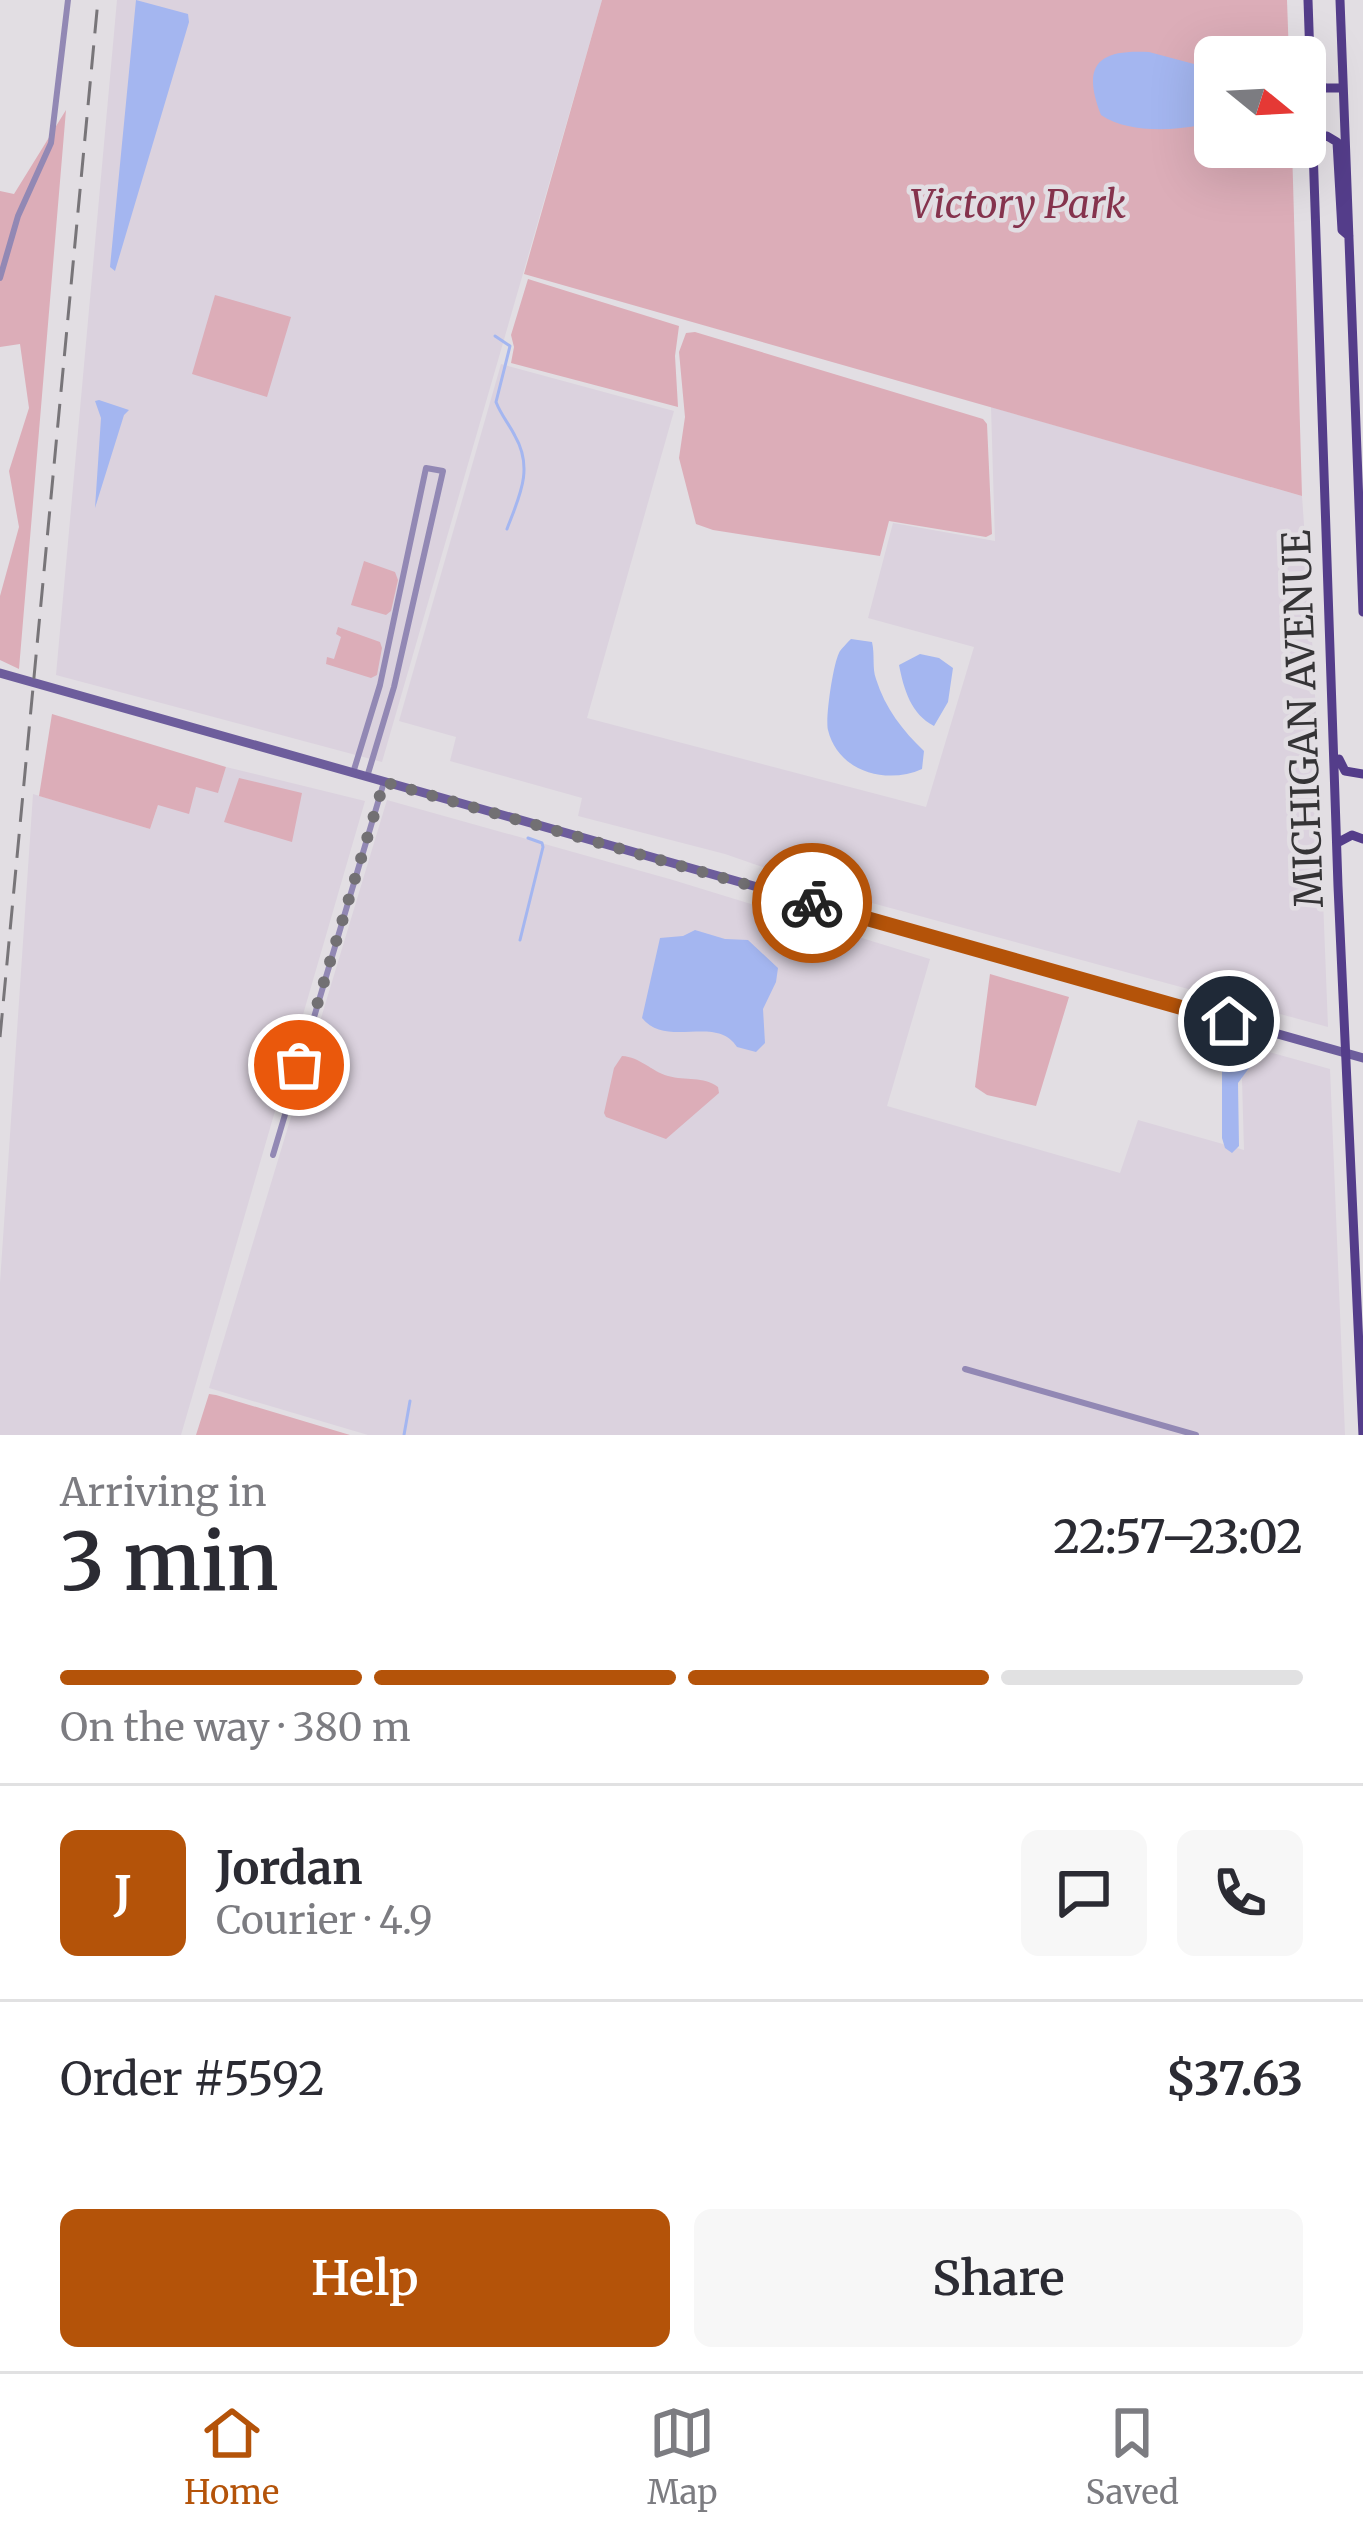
<!DOCTYPE html>
<meta charset="utf-8">
<style>
body{margin:0;font-family:Merriweather,serif;background:#f7f7f7;color:#2b2b33;height:100vh;display:flex;flex-direction:column;font-size:45px;white-space:nowrap}
*{box-sizing:border-box;margin:0}
p{font-size:39px;color:#7c7c81}
.icon{flex:none;width:66px;height:66px;fill:none;stroke:currentColor;stroke-width:2;stroke-linecap:round;stroke-linejoin:round}
.map{position:relative;height:1435px;overflow:hidden}
.drawer{display:flex;flex-direction:column;background:#fff;flex:1}
.drawer>*{flex:none}
.needle{width:78px;rotate:108deg}
.buttons{position:absolute;left:1194px;top:36px;display:grid;gap:24px}
.buttons a{display:grid;place-items:center;width:132px;height:132px;border-radius:18px;background:#fff;box-shadow:0 12px 48px #0002;font-size:60px}
.pin{position:absolute;display:grid;place-items:center;width:102px;height:102px;color:#fff;margin:-51px;border:6px solid #fff;border-radius:50%;box-shadow:0 3px 12px #0007}
.courier{position:absolute;display:grid;place-items:center;width:120px;height:120px;margin:-60px;border:9px solid #b45309;border-radius:50%;background:#fff;color:#222;box-shadow:0 3px 15px #0007}
.headline em{font-style:normal;font-weight:600}
.headline div{display:flex;flex-direction:column-reverse}
.headline{display:flex;align-items:center;justify-content:space-between;height:204px;padding:0 60px}
h1{font-size:78px;font-weight:600;line-height:90px}
.bar{display:grid;grid-template-columns:repeat(4,1fr);gap:18px 12px;align-content:center;height:144px;padding:0 60px}
.bar i{height:15px;border-radius:9px;background:#e1e1e2}
.bar .on{background:#b45309}
.bar p{grid-column:span 4}
.line{display:flex;align-items:center;gap:30px;padding:0 60px;border-top:3px solid #e1e1e2}
.line div{flex:1}
.round{display:grid;place-items:center;flex:none;width:126px;height:126px;border-radius:18px;background:#f7f7f7}
.action{display:flex;gap:24px;margin-top:auto;padding:24px 60px}
.action a{flex:1;height:138px;border-radius:18px;background:#b45309;color:#fff;font-size:48px;font-weight:600;line-height:138px;text-align:center}
.action a+a{background:#f7f7f7;color:#2b2b33}
.tab-bar{display:flex;justify-content:space-around;align-items:center;height:168px;border-top:3px solid #e1e1e2;background:#fff;font-size:33px;color:#7c7c81}
.tab-bar a{display:grid;justify-items:center;gap:6px}
.tab-bar .on{color:#b45309}
.map>svg:first-child{display:block}
.built{fill:#dbd2de}
.green{fill:#dcadb8}
.water{fill:#a4b6f0}
.lines{fill:none;stroke-linecap:round;stroke-linejoin:round}
.stream{stroke:#a4b6f0;stroke-width:3}
.street{stroke:#9288b4;stroke-width:6}
.secondary{stroke:#6d5d9c;stroke-width:9}
.primary{stroke:#543d8a;stroke-width:9}
.rail{stroke:#787579;stroke-width:3;stroke-dasharray:24 12;stroke-linecap:butt}
.done{stroke:#727073;stroke-width:12;stroke-dasharray:0 21.6}
.route{stroke:#b45309;stroke-width:15}
.labels{text-anchor:middle;dominant-baseline:central;stroke-width:9;stroke-linejoin:round;paint-order:stroke}
.park-label{font-size:39px;font-style:italic;fill:#85334d;stroke:#e2dee3}
.street-label{font-size:39px;fill:#353436;stroke:#e2dee3}
</style>
<div class="map">
<svg width="1363" height="1435" viewBox="0 0 1363 1435">
<rect width="100%" height="100%" fill="#e2dee3"/>
<path class="built" d="M117,0H602L382,762L56,675Z
M501,364L674,411L587,718L926,807L974,647L868,618L893,523L995,541L991,407L1302,496L1314,669L1328,1027L850,897L725,854L578,816L582,798L450,761L456,737L399,721Z
M226,767L365,801L181,1435H0V1283L33,794L150,829L158,805L196,787L218,792Z
M387,800L673,880L930,959L887,1106L1120,1173L1138,1120L1244,1150L1241,1044L1330,1069L1345,1435H368L209,1388Z"/>
<path class="green" d="M602,0H1287L1289,57H1215V147H1292L1302,496L524,274Z
M66,110L19,669L0,660V596L19,527L9,471L29,408L20,344L0,347V191L14,194Z
M528,279L679,326L675,356L678,407L511,363L514,347L511,335Z
M215,295L291,317L267,397L192,374Z
M695,332L983,419L987,424L992,534L986,537L889,521L880,556L713,530L696,524L679,458L685,417L679,352L686,333Z
M364,561L395,572L398,580L391,611L386,615L351,605Z
M338,627L380,642L382,648L377,675L371,678L326,664L327,657L334,659L341,637L336,634Z
M52,714L226,767L218,793L196,787L189,814L158,805L150,829L39,796Z
M239,778L302,793L292,842L224,822Z
M990,974L1069,997L1036,1106L987,1095L975,1087Z
M622,1056C640,1057 651,1071 668,1076C686,1081 703,1076 718,1087L719,1093L666,1139L606,1117L604,1113L614,1068Z
M209,1394L216,1395L350,1435H196Z"/>
<path class="water" d="M136,0L188,14L189,22L115,271L110,267Z
M1149,52L1194,64L1203,70L1206,112L1201,125C1170,131 1128,133 1101,115C1081,64 1099,49 1149,52Z
M99,400L129,410L124,415L95,508L101,418L95,401Z
M851,639L872,642C875,655 872,668 876,679C885,708 903,731 924,751L922,769C887,785 838,772 828,730C825,719 833,665 839,653C840,650 849,641 851,639Z
M920,654L939,658L953,668L948,702L934,726C911,714 904,690 899,665Z
M695,930L725,939L748,940L778,968L776,982L763,1009L765,1043L756,1052L737,1047C716,1014 667,1049 642,1018L660,938L683,936Z
M1234,1054L1248,1058L1252,1064L1238,1083L1239,1146L1232,1153L1225,1148L1222,1138V1058Z"/>
<g class="lines">
<path class="stream" d="M495,336L510,346L496,402C501,415 509,424 515,436C534,469 519,497 507,529
M520,940L543,847L542,843L528,838
M404,1435L410,1401"/>
<path class="street" d="M0,278L18,216L51,143L68,0
M353,773L380,685L426,468L443,471L394,687L367,777
M273,1155L384,782
M965,1369L1196,1435"/>
<path class="secondary" d="M0,673L1363,1058"/>
<path class="primary" d="M1308,0L1338,886L1363,1435
M1340,0L1363,612
M1311,77L1325,88H1343
M1314,139L1327,136L1337,142L1342,230L1349,236
M1339,759L1345,771L1363,774
M1337,843L1352,835L1363,839"/>
<path class="rail" d="M0,1037L98,0"/>
</g>
<g class="lines">
<path class="done" d="M299,1065L384,782L812,903"/>
<path class="route" d="M812,903L1229,1021"/>
</g>
<g class="labels">
<g class="park-label">
<text x="1018" y="204">Victory Park</text>
</g>
<g class="street-label">
<text transform="translate(1303 719) rotate(-92)">MICHIGAN AVENUE</text>
</g>
</g>
</svg>
<div class="buttons">
<a><svg class="needle" viewBox="-14 -14 28 28"><path d="M0-13l5 13h-10z" fill="#e53935"/><path d="M0 13l5-13h-10z" fill="#7c7c81"/></svg></a>
</div>
<div class="pin" style="left:299px;top:1065px;background:#ea580c"><svg class="icon" aria-label="bag" viewBox="0 0 24 24"><path d="M5 8h14l-1 12H6zM9 8a3 3 0 0 1 6 0"/></svg></div>
<div class="pin" style="left:1229px;top:1021px;background:#1f2937"><svg class="icon" aria-label="home" viewBox="0 0 24 24"><path d="M3 11l9-7 9 7M6 9v11h12V9"/></svg></div>
<div class="courier" style="left:812px;top:903px"><svg class="icon" aria-label="bike" viewBox="0 0 24 24"><circle cx="6" cy="16" r="4"/><circle cx="18" cy="16" r="4"/><path d="M6 16l4-8h5l3 8M10 8l3 8H6M13 5h3"/></svg></div>
</div>
<section class="drawer">
<div class="headline"><div><h1>3 min</h1><p>Arriving in</p></div><em>22:57–23:02</em></div>
<div class="bar"><i class="on"></i><i class="on"></i><i class="on"></i><i></i><p>On the way · 380 m</p></div>
<div class="line" style="height:216px"><b class="round" style="background:#b45309;color:#fff">J</b><div><b>Jordan</b><p>Courier · 4.9</p></div><a class="round"><svg class="icon" aria-label="chat" viewBox="0 0 24 24"><path d="M4 5h16v11H9l-5 4z"/></svg></a><a class="round"><svg class="icon" aria-label="phone" viewBox="0 0 24 24"><path d="M5 4h4l2 5-3 2q2 4 5 5l2-3 5 2v4C11 20 4 13 5 4z"/></svg></a></div>
<div class="line" style="height:156px"><div>Order #5592</div><b>$37.63</b></div>
<div class="action"><a>Help</a><a>Share</a></div>
</section>
<nav class="tab-bar">
<a class="on"><svg class="icon" aria-label="home" viewBox="0 0 24 24"><path d="M3 11l9-7 9 7M6 9v11h12V9"/></svg>Home</a>
<a><svg class="icon" aria-label="map" viewBox="0 0 24 24"><path d="M3 6l6-2 6 2 6-2v14l-6 2-6-2-6 2zM9 4v14M15 6v14"/></svg>Map</a>
<a><svg class="icon" aria-label="saved" viewBox="0 0 24 24"><path d="M7 4h10v16l-5-4-5 4z"/></svg>Saved</a>
</nav>
